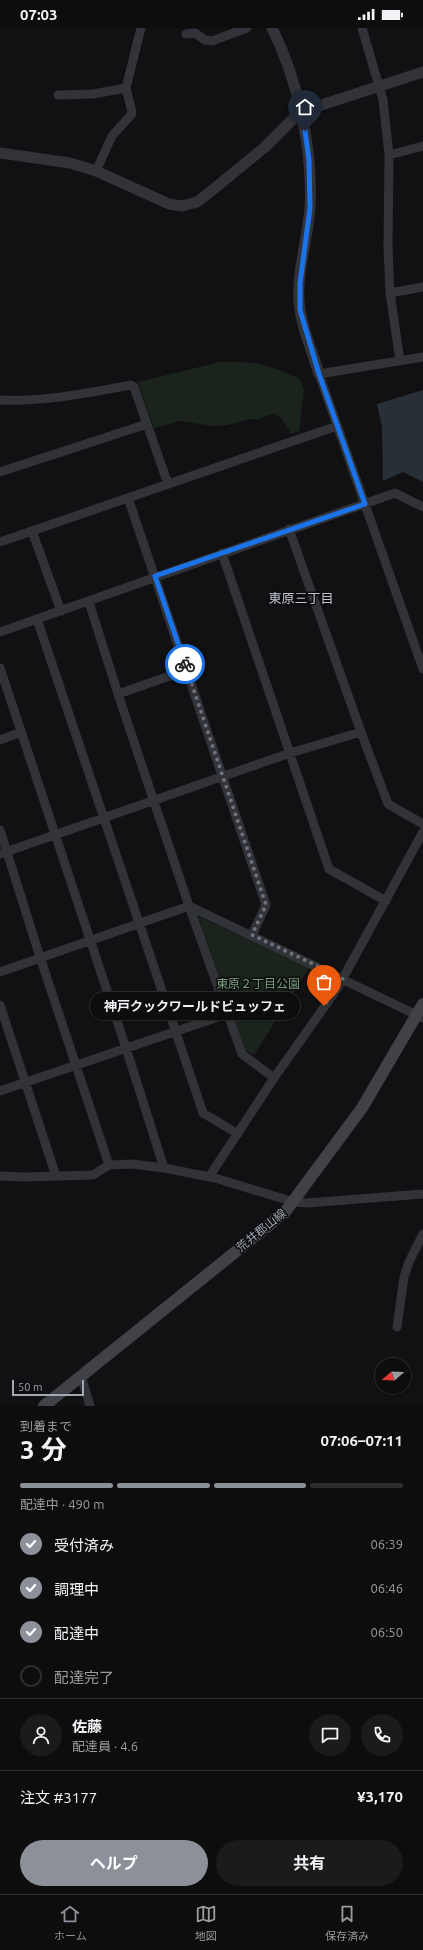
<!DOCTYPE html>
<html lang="ja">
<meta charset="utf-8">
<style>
body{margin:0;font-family:Ubuntu,"Noto Sans JP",sans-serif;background:#1b1b1c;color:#f1f3f6;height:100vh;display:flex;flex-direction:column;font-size:15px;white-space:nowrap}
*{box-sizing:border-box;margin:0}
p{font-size:13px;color:#9a9c9e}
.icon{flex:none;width:22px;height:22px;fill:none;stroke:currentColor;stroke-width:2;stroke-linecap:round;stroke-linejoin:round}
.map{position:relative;height:1378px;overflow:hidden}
.panel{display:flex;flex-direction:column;background:#0d0d0e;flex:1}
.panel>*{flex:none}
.needle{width:26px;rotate:251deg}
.fabs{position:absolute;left:375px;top:1330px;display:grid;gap:8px}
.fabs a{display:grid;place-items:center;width:36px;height:36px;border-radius:50%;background:#0d0d0e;box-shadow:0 1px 3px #0004,0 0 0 1px #2d2d2e;font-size:20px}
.scale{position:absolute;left:12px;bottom:10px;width:72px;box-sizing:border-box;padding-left:4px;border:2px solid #a2a7b4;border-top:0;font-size:11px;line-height:14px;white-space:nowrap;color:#a2a7b4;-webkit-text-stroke:3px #0c0c0e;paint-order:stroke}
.pin{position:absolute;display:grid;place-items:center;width:34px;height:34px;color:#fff;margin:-41px -17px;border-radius:50% 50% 50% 0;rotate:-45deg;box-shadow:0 0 4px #0007}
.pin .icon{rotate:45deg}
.courier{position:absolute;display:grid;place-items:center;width:40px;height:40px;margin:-20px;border:3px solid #1a73e8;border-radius:50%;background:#fff;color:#222;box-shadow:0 1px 5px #0007}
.bubble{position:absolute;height:28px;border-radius:14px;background:#0d0d0e;box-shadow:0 1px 3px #0004,0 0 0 1px #2d2d2e;font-size:13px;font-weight:700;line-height:28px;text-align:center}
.headline em{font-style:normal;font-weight:700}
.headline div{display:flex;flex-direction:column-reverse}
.headline{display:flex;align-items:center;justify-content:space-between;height:68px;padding:0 20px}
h1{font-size:26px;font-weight:700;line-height:30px}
.bar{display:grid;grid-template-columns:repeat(4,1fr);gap:6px 4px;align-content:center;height:48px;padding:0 20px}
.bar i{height:5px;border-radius:3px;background:#2d2d2e}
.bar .on{background:#8c9099}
.bar p{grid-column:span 4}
.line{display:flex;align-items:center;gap:10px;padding:0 20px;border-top:1px solid #2d2d2e}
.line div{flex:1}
.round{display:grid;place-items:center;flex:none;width:42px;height:42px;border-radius:21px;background:#1b1b1c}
ol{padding:0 20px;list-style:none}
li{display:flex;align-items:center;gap:12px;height:44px}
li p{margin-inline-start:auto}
li .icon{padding:4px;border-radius:50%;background:#8c9099;color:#fff;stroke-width:4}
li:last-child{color:#9a9c9e}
li i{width:22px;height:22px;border:2px solid #2d2d2e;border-radius:50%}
.button{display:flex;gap:8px;margin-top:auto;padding:8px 20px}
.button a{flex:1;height:46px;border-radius:24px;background:#8c9099;color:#fff;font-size:16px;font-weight:700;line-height:46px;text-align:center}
.button a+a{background:#1b1b1c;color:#f1f3f6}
.status{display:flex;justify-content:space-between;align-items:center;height:28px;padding:0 20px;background:#0d0d0e;direction:ltr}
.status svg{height:11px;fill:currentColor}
.tabs{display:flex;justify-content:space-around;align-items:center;height:56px;border-top:1px solid #2d2d2e;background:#0d0d0e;font-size:11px;color:#9a9c9e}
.tabs a{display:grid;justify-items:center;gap:2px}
.tabs .on{color:#8c9099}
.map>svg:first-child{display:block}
.green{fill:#1b231d}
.water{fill:#282f36}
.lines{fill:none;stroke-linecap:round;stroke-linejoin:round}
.minor{stroke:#323338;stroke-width:9}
.tertiary{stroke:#323338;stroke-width:11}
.secondary{stroke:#404248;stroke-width:12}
.done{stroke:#6f727c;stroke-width:4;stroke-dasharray:0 7.2}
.route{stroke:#1a73e8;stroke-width:5}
.labels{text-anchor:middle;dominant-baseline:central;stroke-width:3;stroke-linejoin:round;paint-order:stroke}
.park-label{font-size:12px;fill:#799f7d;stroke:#0c0c0e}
.street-label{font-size:12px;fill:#a2a7b4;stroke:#0c0c0e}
.neighbourhood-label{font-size:13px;fill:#c3c6d0;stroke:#0c0c0e}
</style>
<div class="status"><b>07:03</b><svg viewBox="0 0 49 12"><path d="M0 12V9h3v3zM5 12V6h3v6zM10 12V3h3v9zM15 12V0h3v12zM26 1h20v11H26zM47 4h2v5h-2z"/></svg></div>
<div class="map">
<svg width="423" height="1378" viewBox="0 0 423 1378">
<rect width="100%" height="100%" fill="#111113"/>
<path class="green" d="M220,334C236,334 251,333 267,338C278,341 288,347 299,350L304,362L299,403L291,406L282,391L274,385L259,391H250L228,397L212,398L180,393L154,400L138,354Z
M198,888L309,940L254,1027L245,1022Z"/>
<path class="water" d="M423,362V454L403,444L383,453L382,399L377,376Z"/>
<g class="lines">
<path class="minor" d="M362,0L383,72L389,127L388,220L390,265L400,333
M186,6L195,5L205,12L212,13L247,0
M58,67L93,66L126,60
M389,127L423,118
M96,143L112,108L131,87L132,84L126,60L141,0
M390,265L423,259
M423,329L319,346L423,641
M0,372C44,374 88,365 131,357L134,359L147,396
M0,444L147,396L168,456
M128,470L266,877L252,907
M289,501L361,704L388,776L423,796
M32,503L61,583
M0,514L337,398
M222,525L329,841L386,873
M89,574L118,666L189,878L242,1026L274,1050
M37,591L203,1085L238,1106
M0,604L395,465L423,479
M0,640L126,1020L164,1140
M118,666L187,642
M0,712L21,704
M0,802L40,929L109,1137
M0,826L290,725L361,704
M0,944L189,878L423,990
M0,977L56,1148
M0,1063L227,986
M0,1148L25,1149L93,1147L109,1137L132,1136L164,1140L215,1150L294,1174L307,1175L423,1166
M209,1149L274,1050L337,961L423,804
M397,1299L404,1249L409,1234L423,1206
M81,1348L90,1378"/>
<path class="tertiary" d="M272,0C298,52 313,121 310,179C308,210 297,242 299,273C301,298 312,322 319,346
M0,125L70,135L96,143L169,176L182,178L197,174L210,164L265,119L300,84L423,44"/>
<path class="secondary" d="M44,1378L285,1184L362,1080L423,976"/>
</g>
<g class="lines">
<path class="done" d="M185,636L266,877L252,907L343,950L324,978"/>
<path class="route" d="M185,636L155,548L365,476L319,346L300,282V255L310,180L309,132L305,103"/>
</g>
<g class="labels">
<g class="park-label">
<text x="258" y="955">東原２丁目公園</text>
</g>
<g class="street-label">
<text transform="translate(261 1202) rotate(-39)">荒井郡山線</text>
</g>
<g class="neighbourhood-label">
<text x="301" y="570">東原三丁目</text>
</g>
</g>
</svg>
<div class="fabs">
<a><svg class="needle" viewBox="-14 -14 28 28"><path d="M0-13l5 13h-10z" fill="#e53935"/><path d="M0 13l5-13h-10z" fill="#9a9c9e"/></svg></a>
</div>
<div class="scale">50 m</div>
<div class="pin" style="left:324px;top:978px;background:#ea580c"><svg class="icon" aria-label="bag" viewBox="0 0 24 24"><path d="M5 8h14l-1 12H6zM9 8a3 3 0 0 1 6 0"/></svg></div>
<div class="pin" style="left:305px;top:103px;background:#1f2937"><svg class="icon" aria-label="home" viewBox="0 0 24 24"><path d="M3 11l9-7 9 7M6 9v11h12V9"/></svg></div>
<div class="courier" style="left:185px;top:636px"><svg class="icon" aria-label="bike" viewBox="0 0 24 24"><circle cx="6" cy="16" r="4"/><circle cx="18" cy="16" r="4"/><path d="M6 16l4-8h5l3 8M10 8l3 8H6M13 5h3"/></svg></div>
<div class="bubble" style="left:90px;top:964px;width:210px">神戸クックワールドビュッフェ</div>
</div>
<section class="panel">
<div class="headline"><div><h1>3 分</h1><p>到着まで</p></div><em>07:06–07:11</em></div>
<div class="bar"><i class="on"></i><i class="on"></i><i class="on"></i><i></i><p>配達中 · 490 m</p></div>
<ol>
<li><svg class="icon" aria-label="check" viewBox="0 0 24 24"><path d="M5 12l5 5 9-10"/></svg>受付済み<p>06:39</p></li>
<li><svg class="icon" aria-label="check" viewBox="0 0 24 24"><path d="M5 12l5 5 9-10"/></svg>調理中<p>06:46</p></li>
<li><svg class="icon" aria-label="check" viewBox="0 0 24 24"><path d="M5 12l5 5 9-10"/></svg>配達中<p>06:50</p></li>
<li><i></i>配達完了</li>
</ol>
<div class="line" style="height:72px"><a class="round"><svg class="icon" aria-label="person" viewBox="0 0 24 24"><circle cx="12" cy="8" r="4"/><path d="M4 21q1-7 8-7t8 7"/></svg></a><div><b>佐藤</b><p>配達員 · 4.6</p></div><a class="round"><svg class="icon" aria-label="chat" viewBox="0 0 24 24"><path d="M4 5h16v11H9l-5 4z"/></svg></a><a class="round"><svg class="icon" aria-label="phone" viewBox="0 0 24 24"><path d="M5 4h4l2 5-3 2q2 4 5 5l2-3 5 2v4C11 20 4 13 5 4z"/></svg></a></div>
<div class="line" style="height:52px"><div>注文 #3177</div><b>¥3,170</b></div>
<div class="button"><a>ヘルプ</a><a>共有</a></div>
</section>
<nav class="tabs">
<a class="on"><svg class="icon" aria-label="home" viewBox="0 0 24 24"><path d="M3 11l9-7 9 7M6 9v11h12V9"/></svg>ホーム</a>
<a><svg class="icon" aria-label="map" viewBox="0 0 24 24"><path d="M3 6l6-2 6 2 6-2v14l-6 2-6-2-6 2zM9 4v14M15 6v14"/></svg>地図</a>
<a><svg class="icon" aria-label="saved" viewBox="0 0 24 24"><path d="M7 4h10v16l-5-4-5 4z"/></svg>保存済み</a>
</nav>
